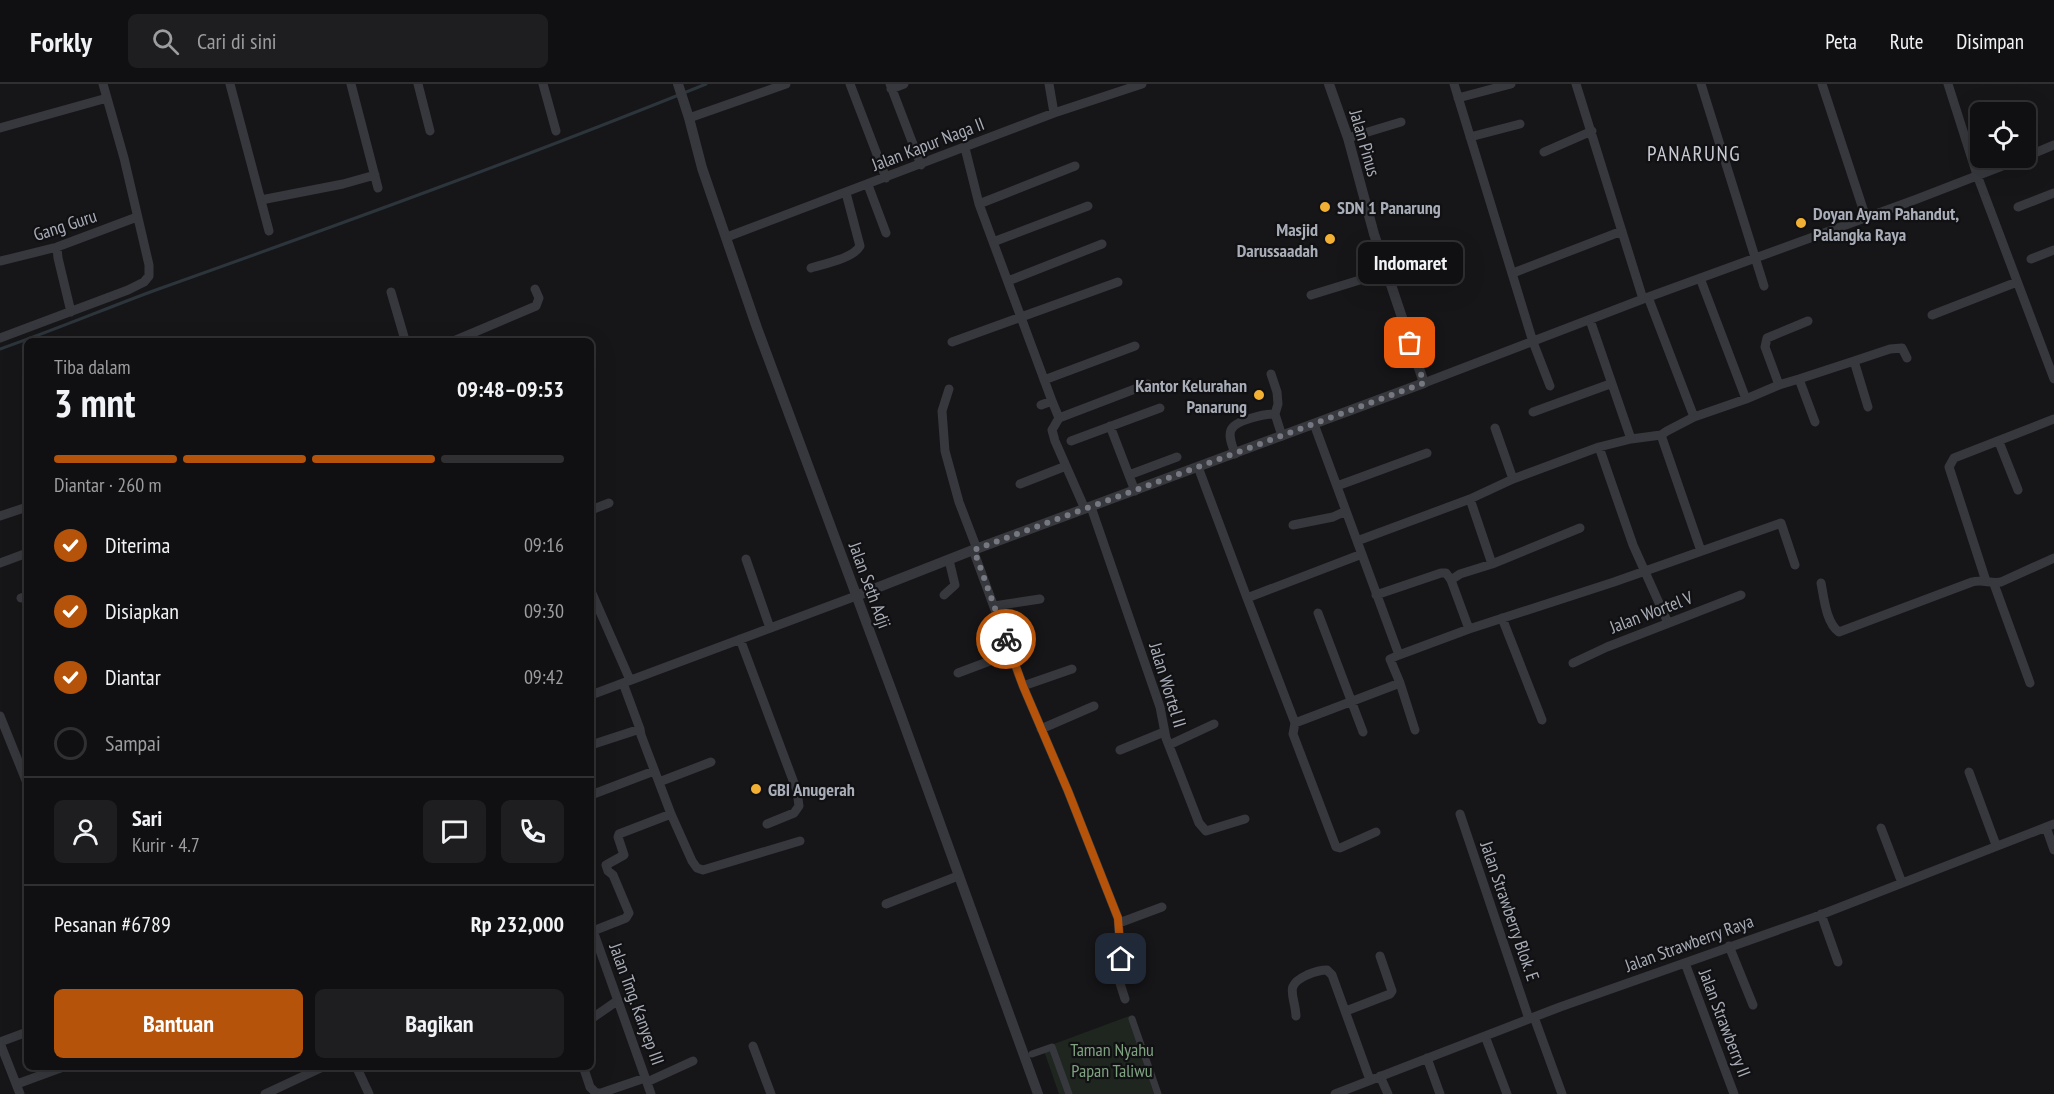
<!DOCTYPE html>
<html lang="id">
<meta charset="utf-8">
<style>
body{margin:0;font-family:"PT Sans Narrow",sans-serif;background:#1e1e20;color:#f1f3f6;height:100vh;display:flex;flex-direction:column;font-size:22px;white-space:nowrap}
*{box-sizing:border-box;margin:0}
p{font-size:20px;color:#9c9d9f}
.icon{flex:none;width:33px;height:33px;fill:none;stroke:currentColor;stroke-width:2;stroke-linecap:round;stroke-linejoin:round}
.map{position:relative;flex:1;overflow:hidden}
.panel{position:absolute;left:24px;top:254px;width:570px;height:732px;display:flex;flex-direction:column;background:#101012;border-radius:9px;box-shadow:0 6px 24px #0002,0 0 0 2px #303032}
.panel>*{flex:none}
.tools{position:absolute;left:1970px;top:18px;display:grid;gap:12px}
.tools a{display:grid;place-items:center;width:66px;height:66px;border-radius:9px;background:#101012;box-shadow:0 6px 24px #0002,0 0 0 2px #303032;font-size:30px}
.pin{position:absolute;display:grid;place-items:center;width:51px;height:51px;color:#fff;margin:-26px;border-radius:12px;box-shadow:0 3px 9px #0006}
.courier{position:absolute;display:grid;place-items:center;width:60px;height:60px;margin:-30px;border:4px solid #b45309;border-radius:50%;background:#fff;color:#222;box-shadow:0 2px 8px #0007}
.bubble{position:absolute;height:42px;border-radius:9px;background:#101012;box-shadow:0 6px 24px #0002,0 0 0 2px #303032;font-size:20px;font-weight:700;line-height:42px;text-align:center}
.head em{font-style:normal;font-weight:700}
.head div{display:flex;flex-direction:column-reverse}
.head{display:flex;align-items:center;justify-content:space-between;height:102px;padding:0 30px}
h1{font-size:39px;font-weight:700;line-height:45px}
.bar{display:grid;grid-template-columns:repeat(4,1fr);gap:9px 6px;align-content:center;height:72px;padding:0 30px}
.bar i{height:8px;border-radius:4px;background:#303032}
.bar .current{background:#b45309}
.bar p{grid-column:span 4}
.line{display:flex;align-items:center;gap:15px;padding:0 30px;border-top:2px solid #303032}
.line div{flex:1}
.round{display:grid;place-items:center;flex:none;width:63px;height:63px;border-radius:9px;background:#1e1e20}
ol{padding:0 30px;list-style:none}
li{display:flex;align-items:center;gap:18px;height:66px}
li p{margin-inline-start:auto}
li .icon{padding:6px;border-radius:50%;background:#b45309;color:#fff;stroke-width:4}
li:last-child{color:#9c9d9f}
li i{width:33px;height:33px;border:3px solid #303032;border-radius:50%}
.action{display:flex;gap:12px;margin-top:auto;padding:12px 30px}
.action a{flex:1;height:69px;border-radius:9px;background:#b45309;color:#fff;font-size:24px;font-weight:700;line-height:69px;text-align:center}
.action a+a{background:#1e1e20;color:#f1f3f6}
header{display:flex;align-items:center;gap:36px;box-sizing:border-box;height:84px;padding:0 30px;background:#101012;border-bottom:2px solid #303032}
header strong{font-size:28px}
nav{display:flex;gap:33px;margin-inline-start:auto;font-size:21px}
.search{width:420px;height:54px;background:#1e1e20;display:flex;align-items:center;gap:15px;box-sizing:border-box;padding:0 21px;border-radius:9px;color:#9c9d9f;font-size:22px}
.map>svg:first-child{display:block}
.green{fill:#1e261f}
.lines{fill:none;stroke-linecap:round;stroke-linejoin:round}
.stream{stroke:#2c353c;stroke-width:3}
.pedestrian{stroke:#37383d;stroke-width:7}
.minor{stroke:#37383d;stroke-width:9}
.tertiary{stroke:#37383d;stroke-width:10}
.done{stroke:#757880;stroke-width:6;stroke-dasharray:0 10.8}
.route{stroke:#b45309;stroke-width:8}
.poi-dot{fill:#f2b134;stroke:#111113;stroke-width:2}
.labels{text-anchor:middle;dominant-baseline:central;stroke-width:4.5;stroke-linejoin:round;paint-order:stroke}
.street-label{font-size:18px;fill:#a8adb8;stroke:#111113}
.poi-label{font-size:18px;font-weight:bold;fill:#a8adb8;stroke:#111113;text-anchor:start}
.park-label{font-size:18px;fill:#7fa381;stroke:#111113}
.quarter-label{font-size:21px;letter-spacing:1.5px;fill:#c9ccd4;stroke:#111113}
</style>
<header>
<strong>Forkly</strong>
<div class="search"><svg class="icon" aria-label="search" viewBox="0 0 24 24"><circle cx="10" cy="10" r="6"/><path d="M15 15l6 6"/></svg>Cari di sini</div>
<nav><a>Peta</a><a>Rute</a><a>Disimpan</a></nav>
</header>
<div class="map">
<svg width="2054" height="1010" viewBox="0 0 2054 1010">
<rect width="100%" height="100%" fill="#161618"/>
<path class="green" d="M1132,931L1161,1010H1059L1043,964Z"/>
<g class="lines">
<path class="stream" d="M0,265C52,247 102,226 153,207C338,141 523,74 706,0"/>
<path class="pedestrian" d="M1132,935L1158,1010
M1032,970L1052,963L1069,1010"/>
<path class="minor" d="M230,0L269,147
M351,0L378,104
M418,0L430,47
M543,0L556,47
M850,0L886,94
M890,0L921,81
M1049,0L1054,29
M1454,0L1533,258L1550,302
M1576,0L1643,215
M1701,0L1764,202
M1822,0L1866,134
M1948,0L1977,91L2054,295
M891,5L904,0
M1458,14L1511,0
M689,34L786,0
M0,44L107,14
M1470,53L1520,40
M1348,54L1401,38
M965,64L979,120L1052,317L1041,321
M1544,68L1592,47
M2025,73L2054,61
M868,101L886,149
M261,116L343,100L375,91
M979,120L1075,82
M2018,123L2054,109
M727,153L1054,29L1142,0
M993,158L1088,122
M57,163L58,174L71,228
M2031,175L2054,166
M1,177L57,163L137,133
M811,184C824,180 854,174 860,162L846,109
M1513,189L1622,147
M1008,197L1102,160
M391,208L405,256
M1311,211L1386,188
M1648,213L1694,333L1746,315L1700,194
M1932,231L2017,198
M0,254L128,206L144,198L149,192V181L124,74L103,0
M456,256L536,222L539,214L535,205
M952,258L1118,198
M1854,277L1890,265L1902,264L1907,274
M1271,290L1277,308L1278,320L1275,330L1282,352
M1799,295L1854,277L1868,323
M1044,296L1135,262
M1424,299L1643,215L1917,115L2023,74
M1779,301L1799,295L1815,338
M949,305L942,327L945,367L959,418L977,465
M1746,315L1779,301L1765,263L1767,254L1808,237
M1052,317L1059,334L1052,346L1055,357L1085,425
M1533,328L1610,300
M1059,334L1148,300
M1314,340L1399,571L1390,575L1400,599L1295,639L1247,514L1362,470
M1110,342L1135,407
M1661,351L1701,467
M1631,355L1661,351L1667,347L1694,333
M1071,357L1160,324
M1999,358L2018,406
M1599,363L1633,461L1668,539
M1235,370C1233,363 1228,353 1231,346C1235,336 1265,330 1275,330
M1198,383L1247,514
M1129,391L1177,373
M1513,395L1599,363L1631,355L1590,236
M1020,400L1066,382
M1337,402L1427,369
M1470,415L1492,480
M1091,423L1160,623L1166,654L1199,739L1206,747L1245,735
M591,426L609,419
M0,432L27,423
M1293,441L1333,433L1346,427
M1357,457L1470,415L1513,395L1495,344
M973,466L1023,602L1068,707L1118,834L1121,875L1118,893L1125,915
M746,475L770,544
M0,479L27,469
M1986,497L1949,383L1954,374L2054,335
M1821,499C1824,514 1826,539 1839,548L1972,498C1982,495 1991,500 2001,498L2054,474
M1994,500L2030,599
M591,507L630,596
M944,511L955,501L949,476
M1376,511L1441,489H1446L1451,496
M21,514L27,512
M994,522L1040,515
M1318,529L1363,648
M1502,534L1542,636
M1469,545L1451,496L1460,490L1492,480L1580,444
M740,555L797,707L799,722L794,729L767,740
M1399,571L1469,545L1614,498L1781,439L1795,481
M1573,579L1607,563L1741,511
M958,589L1011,569
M623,599L640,645
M1400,599L1415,646
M1023,602L1072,585
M591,611L856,512
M0,632L27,699
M1295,639L1293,650L1336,763L1340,764L1376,748
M1041,645L1094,622
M591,661L640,645L641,651L671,730L619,750L618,753L624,771L606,781L608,787L613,791L629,829L626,834L593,847
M1169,661L1214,640
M1120,666L1164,648
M1969,688L1996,761
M659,698L711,678
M591,711L654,687
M671,730L692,777L697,784L703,786L800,757
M1460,730L1529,935
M2046,743L2054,766
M1881,744L1902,799
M886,820L958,792
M1821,830L1838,878
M1119,839L1162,823
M591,841L651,1010
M1729,862L1753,921
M1685,879L1734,1010
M1346,927L1390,910L1392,907L1380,872
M1296,932C1295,911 1283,902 1307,891C1314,888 1319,886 1327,886L1332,891L1370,996
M1534,933L1562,1010
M591,935L617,917
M1485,952L1507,1010
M0,958L27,948
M0,959L20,1010
M753,962L771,1010
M1427,974L1440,1010
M356,982L369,1010
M583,982L590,1003L596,1009H601L645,994
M1380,992L1388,1010
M647,998L693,977
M17,1000L66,982
M265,1010L325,982
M1335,1010L1560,923L1815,833L2054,740"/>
<path class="tertiary" d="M678,0L689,34L702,84L757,244L900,629L1038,1010
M856,512L973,466L1424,299L1374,150L1348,54L1329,0"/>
</g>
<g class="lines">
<path class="done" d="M1006,555L974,466L1424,299L1410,259"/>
<path class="route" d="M1006,555L1023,602L1068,707L1118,834L1121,875"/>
</g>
<g class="poi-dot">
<circle cx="1325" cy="123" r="6"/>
<circle cx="1801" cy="139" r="6"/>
<circle cx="1330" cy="155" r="6"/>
<circle cx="1259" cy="311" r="6"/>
<circle cx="756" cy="705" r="6"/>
</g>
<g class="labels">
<g class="street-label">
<text transform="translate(1365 59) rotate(74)">Jalan Pinus</text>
<text transform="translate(928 60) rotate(-21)">Jalan Kapur Naga II</text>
<text transform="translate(65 141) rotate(-18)">Gang Guru</text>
<text transform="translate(870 501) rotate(70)">Jalan Seth Adji</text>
<text transform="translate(1651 528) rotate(-21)">Jalan Wortel V</text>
<text transform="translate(1168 601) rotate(73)">Jalan Wortel II</text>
<text transform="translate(1510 827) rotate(71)">Jalan Strawberry Blok. E</text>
<text transform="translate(1689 859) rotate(-20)">Jalan Strawberry Raya</text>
<text transform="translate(637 920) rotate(70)">Jalan Tmg. Kanyep III</text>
<text transform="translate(1725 939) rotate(69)">Jalan Strawberry II</text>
</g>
<g class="poi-label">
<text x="1337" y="123">SDN 1 Panarung</text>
<text x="1813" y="129">Doyan Ayam Pahandut,<tspan x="1813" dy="21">Palangka Raya</tspan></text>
<text x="1318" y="145" text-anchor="end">Masjid<tspan x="1318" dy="21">Darussaadah</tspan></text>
<text x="1247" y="301" text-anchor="end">Kantor Kelurahan<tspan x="1247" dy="21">Panarung</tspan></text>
<text x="768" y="705">GBI Anugerah</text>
</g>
<g class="park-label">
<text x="1112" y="965">Taman Nyahu<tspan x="1112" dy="21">Papan Taliwu</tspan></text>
</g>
<g class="quarter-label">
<text x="1694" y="69">PANARUNG</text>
</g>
</g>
</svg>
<div class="tools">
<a><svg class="icon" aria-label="locate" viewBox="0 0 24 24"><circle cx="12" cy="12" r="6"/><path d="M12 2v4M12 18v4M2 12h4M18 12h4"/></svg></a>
</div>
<div class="pin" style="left:1410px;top:259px;background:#ea580c"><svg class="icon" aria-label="bag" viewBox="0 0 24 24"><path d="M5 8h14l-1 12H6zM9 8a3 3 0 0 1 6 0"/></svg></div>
<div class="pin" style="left:1121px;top:875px;background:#1f2937"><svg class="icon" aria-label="home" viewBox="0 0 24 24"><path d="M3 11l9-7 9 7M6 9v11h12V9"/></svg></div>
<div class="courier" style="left:1006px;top:555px"><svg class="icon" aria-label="bike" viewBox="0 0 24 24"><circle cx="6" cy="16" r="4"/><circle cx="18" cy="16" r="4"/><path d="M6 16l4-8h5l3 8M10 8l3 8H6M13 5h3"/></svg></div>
<div class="bubble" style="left:1358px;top:158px;width:105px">Indomaret</div>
<section class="panel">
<div class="head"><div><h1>3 mnt</h1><p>Tiba dalam</p></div><em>09:48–09:53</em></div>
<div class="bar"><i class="current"></i><i class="current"></i><i class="current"></i><i></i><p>Diantar · 260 m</p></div>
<ol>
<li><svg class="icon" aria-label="check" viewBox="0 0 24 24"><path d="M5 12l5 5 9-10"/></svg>Diterima<p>09:16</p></li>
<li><svg class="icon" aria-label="check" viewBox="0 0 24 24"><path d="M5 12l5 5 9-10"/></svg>Disiapkan<p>09:30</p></li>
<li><svg class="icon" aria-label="check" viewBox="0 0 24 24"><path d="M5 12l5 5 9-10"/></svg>Diantar<p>09:42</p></li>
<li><i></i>Sampai</li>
</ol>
<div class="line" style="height:108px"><a class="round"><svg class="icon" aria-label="person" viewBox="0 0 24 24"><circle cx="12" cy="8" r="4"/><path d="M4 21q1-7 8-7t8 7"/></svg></a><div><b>Sari</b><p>Kurir · 4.7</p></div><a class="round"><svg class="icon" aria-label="chat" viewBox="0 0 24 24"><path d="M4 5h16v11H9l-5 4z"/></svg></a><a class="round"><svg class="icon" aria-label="phone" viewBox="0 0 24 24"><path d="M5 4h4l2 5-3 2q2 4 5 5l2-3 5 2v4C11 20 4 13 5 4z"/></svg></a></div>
<div class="line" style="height:78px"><div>Pesanan #6789</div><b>Rp 232,000</b></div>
<div class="action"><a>Bantuan</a><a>Bagikan</a></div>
</section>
</div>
